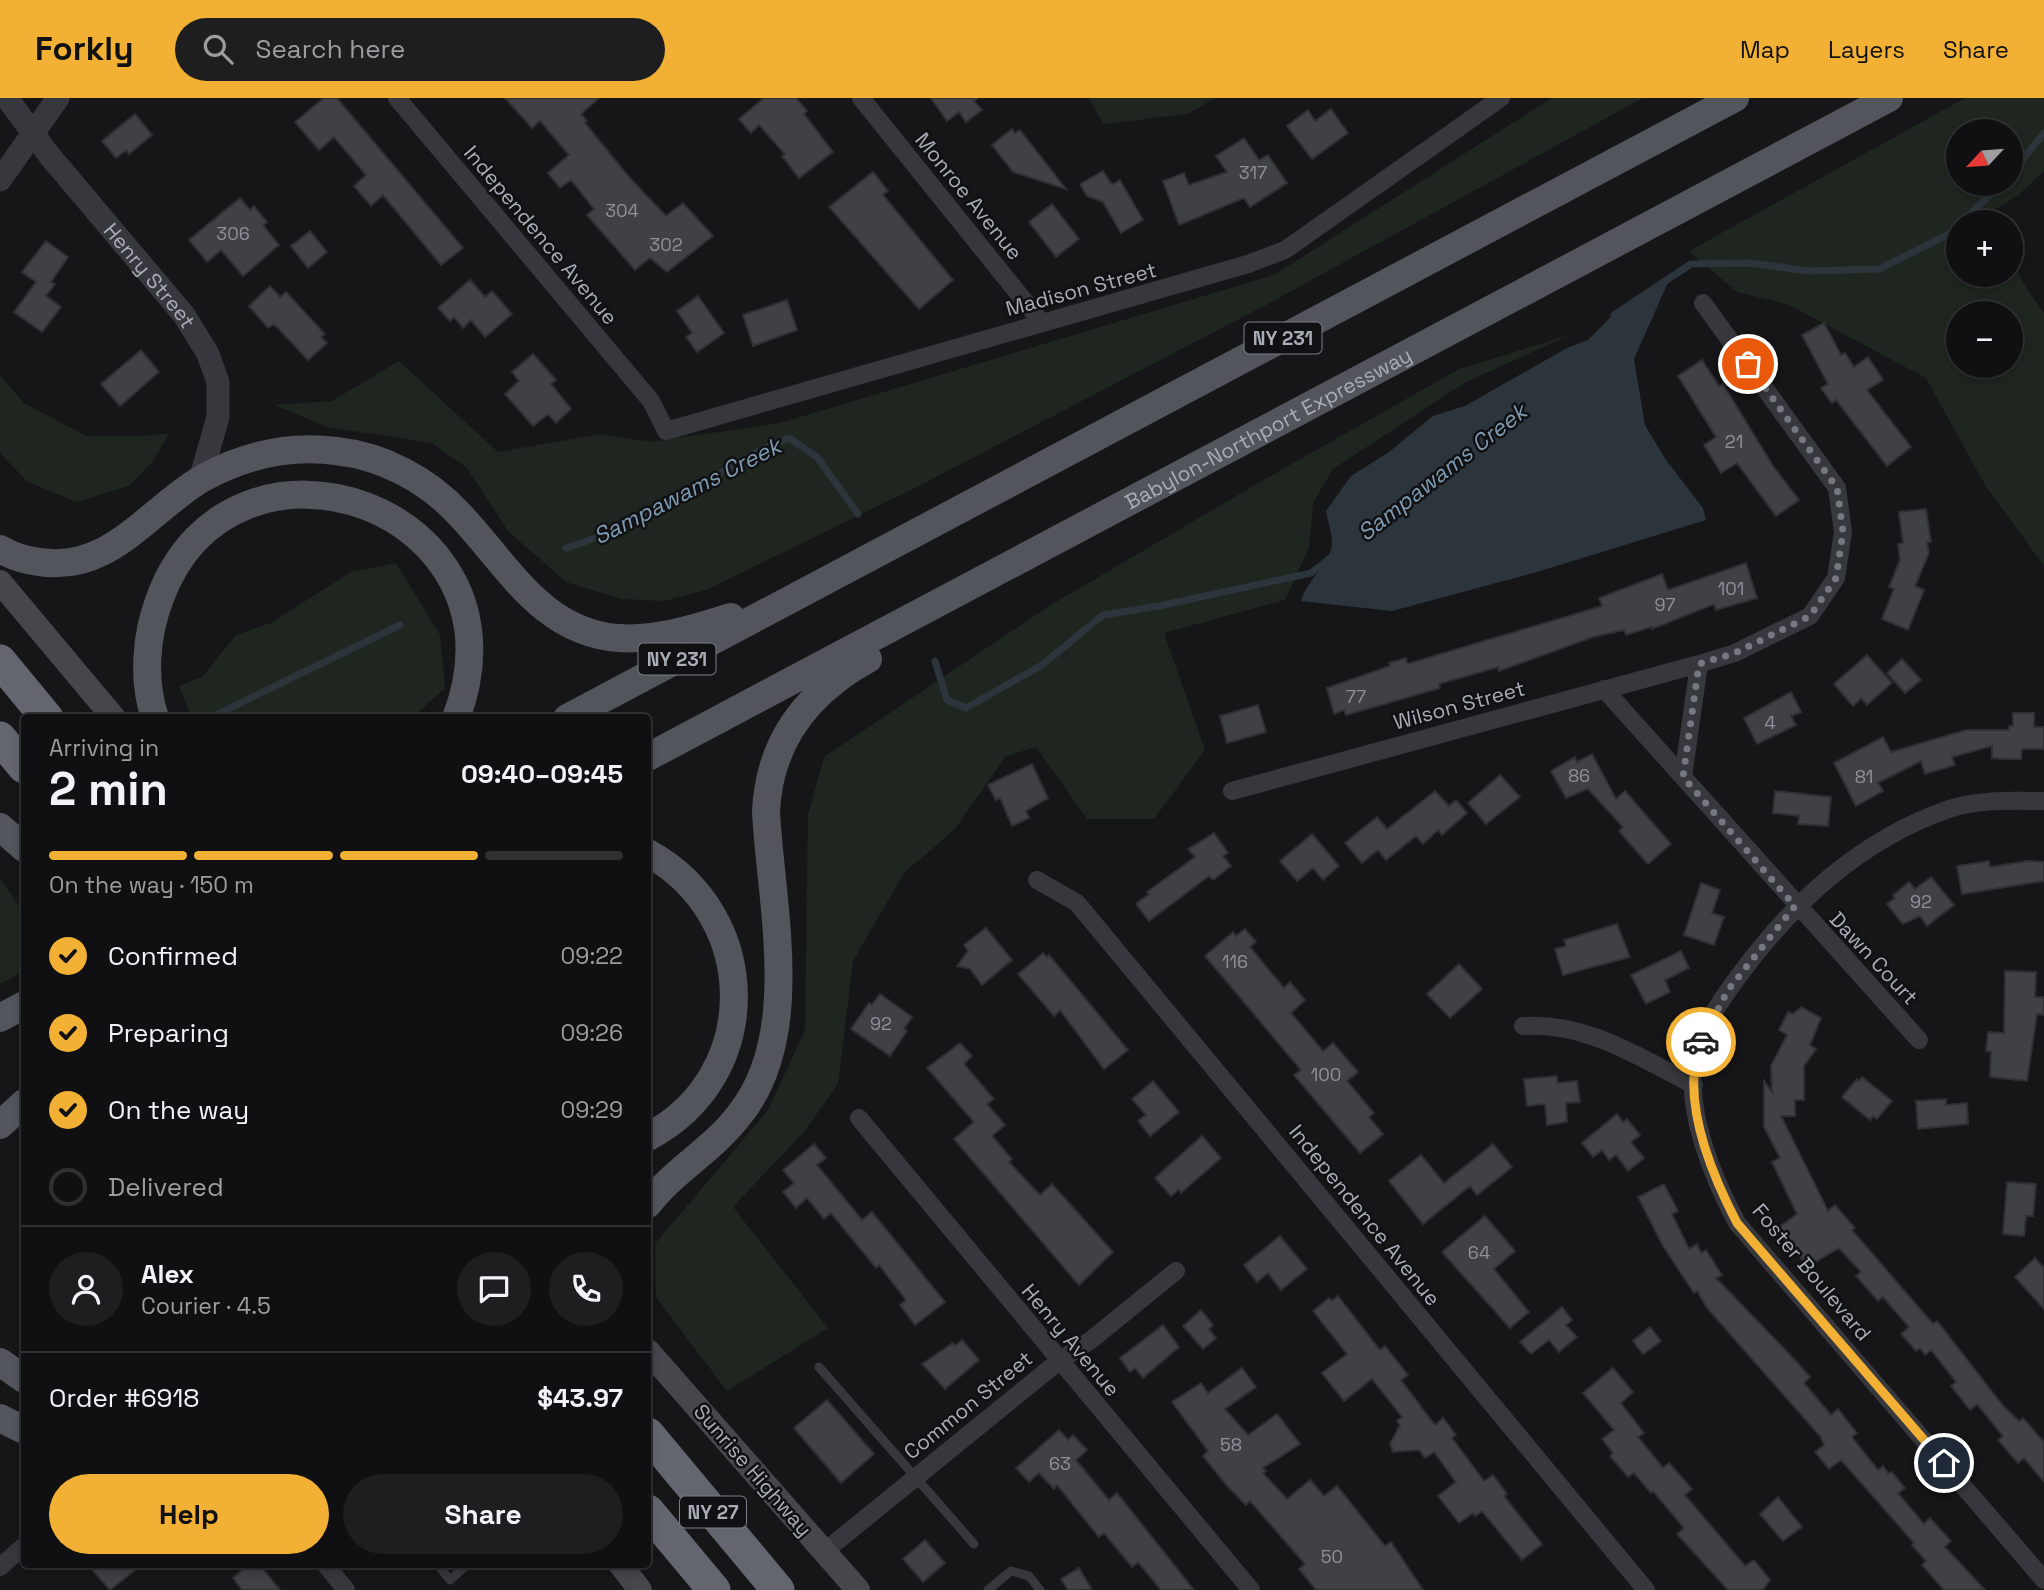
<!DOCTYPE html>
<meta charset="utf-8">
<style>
body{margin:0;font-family:"Space Grotesk",sans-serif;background:#1e1e20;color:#f1f3f6;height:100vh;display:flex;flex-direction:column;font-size:26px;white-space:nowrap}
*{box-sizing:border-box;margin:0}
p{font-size:23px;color:#9c9d9f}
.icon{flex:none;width:38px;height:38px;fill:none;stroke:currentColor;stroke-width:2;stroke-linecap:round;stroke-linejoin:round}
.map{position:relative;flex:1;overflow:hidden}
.side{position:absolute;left:21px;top:616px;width:630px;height:854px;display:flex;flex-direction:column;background:#101012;border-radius:7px;box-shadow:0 4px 10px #0003,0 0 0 2px #303032}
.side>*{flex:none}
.needle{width:46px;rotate:244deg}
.buttons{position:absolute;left:1946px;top:21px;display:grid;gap:14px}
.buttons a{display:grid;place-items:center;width:77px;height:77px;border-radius:50%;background:#101012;box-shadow:0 4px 10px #0003,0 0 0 2px #303032;font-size:35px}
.pin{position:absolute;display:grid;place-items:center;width:60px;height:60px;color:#fff;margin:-30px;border:4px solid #fff;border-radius:50%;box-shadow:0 2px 7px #0007}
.courier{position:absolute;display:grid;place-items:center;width:70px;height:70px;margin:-35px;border:5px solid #f2b134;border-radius:50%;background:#fff;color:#222;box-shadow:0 2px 9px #0007}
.head em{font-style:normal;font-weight:700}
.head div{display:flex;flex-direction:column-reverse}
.head{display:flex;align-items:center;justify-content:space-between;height:119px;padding:0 28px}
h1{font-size:46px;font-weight:700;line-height:52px}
.bar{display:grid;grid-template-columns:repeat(4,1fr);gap:10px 7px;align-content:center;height:84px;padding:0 28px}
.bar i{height:9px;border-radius:5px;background:#303032}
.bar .on{background:#f2b134}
.bar p{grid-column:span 4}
.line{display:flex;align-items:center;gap:18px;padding:0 28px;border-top:2px solid #303032}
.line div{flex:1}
.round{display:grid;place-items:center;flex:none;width:74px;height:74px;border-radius:37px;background:#1e1e20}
ol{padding:0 28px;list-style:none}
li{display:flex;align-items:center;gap:21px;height:77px}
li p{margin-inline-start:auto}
li .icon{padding:7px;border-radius:50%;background:#f2b134;color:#111;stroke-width:4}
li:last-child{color:#9c9d9f}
li i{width:38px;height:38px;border:4px solid #303032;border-radius:50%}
.button{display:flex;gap:14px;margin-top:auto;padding:14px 28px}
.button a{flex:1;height:80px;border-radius:42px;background:#f2b134;color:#111;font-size:28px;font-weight:700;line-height:80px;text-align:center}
.button a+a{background:#1e1e20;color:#f1f3f6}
header{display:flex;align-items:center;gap:42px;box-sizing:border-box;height:98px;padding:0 35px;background:#f2b134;color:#111}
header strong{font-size:33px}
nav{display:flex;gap:38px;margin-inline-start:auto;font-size:24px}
.search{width:490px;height:63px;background:#1e1e20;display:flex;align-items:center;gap:18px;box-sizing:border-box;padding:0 24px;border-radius:38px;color:#9c9d9f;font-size:26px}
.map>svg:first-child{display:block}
.green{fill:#1e261f;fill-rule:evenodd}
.water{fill:#2c353c}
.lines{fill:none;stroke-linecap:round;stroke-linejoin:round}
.stream{stroke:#2c353c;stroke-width:7}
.building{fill:#404145;stroke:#303034;stroke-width:2}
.service{stroke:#37383d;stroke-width:9}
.minor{stroke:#37383d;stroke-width:18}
.tertiary{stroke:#37383d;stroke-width:23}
.secondary{stroke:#45474d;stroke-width:24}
.primary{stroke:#53555c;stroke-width:28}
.motorway{stroke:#63666e;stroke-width:33}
.done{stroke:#757880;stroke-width:7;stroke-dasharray:0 12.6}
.route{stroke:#f2b134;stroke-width:9}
.labels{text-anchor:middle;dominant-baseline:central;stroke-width:5;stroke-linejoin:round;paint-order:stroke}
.number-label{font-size:18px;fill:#8e929b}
.shield{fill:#111113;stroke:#7b7e86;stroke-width:2}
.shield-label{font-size:19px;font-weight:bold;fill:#a8adb8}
.street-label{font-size:21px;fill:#a8adb8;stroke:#111113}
.water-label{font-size:23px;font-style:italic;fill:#7f9bb3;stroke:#111113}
</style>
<header>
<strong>Forkly</strong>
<div class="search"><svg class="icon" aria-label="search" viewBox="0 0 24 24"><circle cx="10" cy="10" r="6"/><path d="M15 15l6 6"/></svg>Search here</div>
<nav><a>Map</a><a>Layers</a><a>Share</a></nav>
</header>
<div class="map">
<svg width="2044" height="1492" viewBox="0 0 2044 1492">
<rect width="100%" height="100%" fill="#161618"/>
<path class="green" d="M1088,0H1215L1188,16L1104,26Z
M1552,0H1643L1266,207L917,389L706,492L664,503L622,501L566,484L508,433L467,370L432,345L327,329L275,307L332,303L399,263L498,354L602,336L651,344L780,325L1274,177Z
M1965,0H2044V73L2017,98L1991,114L1995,124H1958V177H2011V158L2023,185L2044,215V468L1985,387L1926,280L1787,206L1737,194L1689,153ZM1958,33H2011V86H1958ZM1958,215H2011V268H1958Z
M1570,237L1466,284L1333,371L1313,405L1309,450L1285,502L1164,535L1205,652L1154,721H1087L1036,649L1006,658L954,732L904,775L853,863L838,986L804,1034L733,1109L828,1230L727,1293L656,1199L655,1146L768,1012L805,932L808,717L824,659L1051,507L1260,384L1459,271Z
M0,277L24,305L86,338H143L170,335L152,364L129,388L77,404L28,384L0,355Z
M396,465L440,537L445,590L413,619H192L179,588L202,579L236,537L271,525L351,474Z
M0,780L24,815V873L0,886Z"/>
<path class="water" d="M1670,180L1634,261L1645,327L1666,362L1703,410L1706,422L1537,474L1392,513L1301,503C1307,483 1331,463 1332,446C1332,435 1328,423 1326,413L1351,378L1389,354L1433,318L1465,308L1567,250L1588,242L1616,214Z"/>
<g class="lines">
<path class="stream" d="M2011,76L2044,35
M1962,124L2001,86
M1614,217L1691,166L1749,165L1809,173L1879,171L1949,136L1958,128
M566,450C619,434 669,405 717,377C742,363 762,349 789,340L817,359L858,416
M935,563L947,602L966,610L1042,567L1103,517L1159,508L1311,475L1333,458
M210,620L400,527"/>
</g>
<path class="building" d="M324,0H337L463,150L441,167L383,97L371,108L354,88L366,77L334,39L319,52L295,24Z
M505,0H599L581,16L587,23L585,25L629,79L666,118L683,105L713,138L667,174L650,160L635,172L587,117L594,111L571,82L560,90L548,75L569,57L540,23L532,30Z
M764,0H796L807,13L804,16L833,54L799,80L782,58L785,56L759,27L751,35L739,21Z
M931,0H978L974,3L982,12L966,24L959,14L947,23Z
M1331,11L1348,35L1312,61L1287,28L1308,12L1315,23Z
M135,16L152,37L129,56L126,52L116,60L102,43Z
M1012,31L1015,35L1020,32L1066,91L1013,74L992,47Z
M1244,40L1259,62L1268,57L1287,85L1250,109L1244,100L1179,127L1163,83L1184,75L1189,87L1227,74L1216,58Z
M1103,73L1110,84L1113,86L1120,82L1143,122L1121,135L1103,104L1087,98L1080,86Z
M873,74L888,93L883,97L953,182L919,211L829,109Z
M240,100L250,112L254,108L267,124L263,127L279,147L243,178L221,152L207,164L189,142Z
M1052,106L1079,141L1056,159L1029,124Z
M310,133L327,154L308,170L291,148Z
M46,143L68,159L51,184L55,186L46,198L61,209L42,234L14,214L36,184L22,174Z
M470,182L485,199L492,193L512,216L485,239L471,222L463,230L454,219L450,223L438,210Z
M270,188L280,199L286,194L325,236L321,239L327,245L308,262L274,226L268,230L249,208Z
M698,198L724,235L697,254L686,239L692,235L677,213Z
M787,202L797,232L753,248L743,217Z
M1824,225L1841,257L1845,255L1854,269L1868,259L1883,282L1867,292L1911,349L1887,368L1836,302L1832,305L1821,290L1828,286L1802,237Z
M141,252L159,274L120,308L101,286Z
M533,256L556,282L551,286L571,311L556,325L548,316L533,328L505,296L519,283L512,274Z
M1702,262L1719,288L1723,286L1773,368L1799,402L1776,418L1737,365L1721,375L1704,347L1716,339L1678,278Z
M1926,411L1931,444H1927L1929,455L1915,488L1924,492L1908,532L1882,521L1894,491L1889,489L1900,462L1898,446L1903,445L1899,414Z
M1746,465L1757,500L1716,512L1714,506L1652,531L1651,529L1626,537L1624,532L1593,539L1499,573L1498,569L1439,586L1440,590L1346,617L1344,612L1334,616L1327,590L1390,568L1389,565L1406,560L1407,566L1602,508L1599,500L1662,476L1668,492Z
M1867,557L1892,585L1867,607L1861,600L1853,608L1834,586Z
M1902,561L1921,582L1905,595L1887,575Z
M1791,594L1801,614L1791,618L1796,627L1757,646L1744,620Z
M1258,607L1266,634L1227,645L1220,618Z
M2013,615H2034V629H2044V651H2022L2021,661H2005L1992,660V648L1952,659L1955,667L1925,676L1921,663L1878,685L1883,693L1856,708L1834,665L1883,639L1891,654L1966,632H2009V628H2013Z
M1592,656L1616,701L1625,693L1671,746L1648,766L1619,733L1623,729L1588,691L1566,700L1551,673L1575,659L1577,664Z
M1032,666L1048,700L1026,713L1029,720L1012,728L1000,700L996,702L988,687Z
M1500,677L1520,699L1486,726L1468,705Z
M1435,693L1449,708L1456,702L1467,715L1442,737L1438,732L1423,746L1416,738L1386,762L1378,752L1362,765L1345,745L1377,719L1387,731Z
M1775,693L1831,699L1828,728L1798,726L1799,718L1773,715Z
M1214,735L1228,755L1223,758L1231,768L1213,782L1209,778L1149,823L1136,806L1149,796L1147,794L1195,759L1188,751Z
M1312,736L1339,768L1323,782L1313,770L1297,783L1280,763Z
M1989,763L1990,769L2028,763L2044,764V783L1962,796L1957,768Z
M1931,779L1954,807L1927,828L1920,818L1903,826L1887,806L1895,800L1893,797L1909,784L1915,791Z
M1701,785L1720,792L1712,815L1724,819L1714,847L1684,837Z
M1617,826L1630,859L1563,877L1555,851L1566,848L1564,842Z
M986,830L1012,862L982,887L970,871L957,868L968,853L964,847Z
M1245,831L1256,844L1250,849L1284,890L1290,884L1305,902L1291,915L1323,953L1333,945L1358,974L1347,983L1374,1015L1369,1019L1383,1036L1360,1055L1294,977L1301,972L1205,858L1233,834L1236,838Z
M1681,853L1689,870L1665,882L1670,894L1646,906L1631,877Z
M1043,855L1047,859L1049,857L1128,952L1104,971L1060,912L1054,918L1018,876Z
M1459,866L1482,891L1450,920L1427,896Z
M2005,873L2036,874L2035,899H2044V917L2037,916L2027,983L1990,979L1991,954L1986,953L1988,934L2004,935Z
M880,896L912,919L904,931L907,933L890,958L851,931L869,905L872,907Z
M1801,909L1821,920L1810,947L1816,951L1804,968V1002H1795V1018H1781L1828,1113L1835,1107L1855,1130L1852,1132L1933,1226L1937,1223L2004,1309L2019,1323L2023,1320L2044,1344V1384L2024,1360L2018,1365L1998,1342L2003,1338L1977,1306L1970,1312L1951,1288L1956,1284L1931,1252L1925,1257L1920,1250L1916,1253L1901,1236L1909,1229L1883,1199L1878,1203L1856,1178L1861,1174L1839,1150L1807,1169L1779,1129L1797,1116L1772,1064L1780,1060L1764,1029V983L1772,994L1771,968L1787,937L1779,932L1788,914L1793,916Z
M960,945L972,958L964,966L994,1001L987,1006L1005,1027L992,1038L1012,1061L1009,1064L1040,1097L1052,1086L1113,1154L1079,1187L954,1041L974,1024L927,970Z
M1557,978V985L1577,983L1580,1004L1566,1005L1567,1024L1547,1027L1545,1006L1527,1008L1524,981Z
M1862,979L1892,1003L1877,1021L1873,1018L1870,1022L1842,999L1857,981L1859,983Z
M1153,983L1179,1014L1150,1038L1138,1023L1146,1017L1132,1001Z
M1946,1001V1007L1967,1005L1968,1026L1918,1031L1916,1003Z
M1617,1016L1623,1024L1627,1021L1640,1037L1631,1044L1644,1060L1628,1073L1616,1057L1609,1062L1602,1052L1593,1059L1582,1045Z
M1202,1038L1221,1060L1181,1095L1179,1091L1171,1098L1155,1080Z
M814,1046L826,1060L817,1067L862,1122L872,1114L945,1204L915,1227L900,1207L906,1202L879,1167L876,1170L831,1115L824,1121L807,1100L796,1110L783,1094L794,1085L783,1072Z
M1493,1046L1512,1069L1477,1097L1470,1088L1423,1126L1389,1083L1421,1057L1444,1085Z
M2007,1084L2036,1086L2033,1118H2026L2024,1138L2003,1136Z
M1664,1086L1678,1113L1672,1116L1689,1151L1697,1146L1701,1155L1706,1152L1722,1177L1716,1180L1797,1264L1810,1279L1804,1285L1831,1317L1838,1311L1857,1335L1852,1339L1878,1372L1883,1368L1888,1375L1892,1374L1905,1390L1898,1395L1924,1426L1930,1420L1951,1443L1945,1449L1985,1492H1944L1922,1467L1926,1463L1912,1447L1914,1445L1841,1362L1829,1371L1815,1354L1824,1347L1820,1338L1707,1210L1697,1193L1694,1195L1663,1148L1638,1099Z
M1485,1118L1515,1153L1494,1171L1529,1214L1510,1230L1442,1154Z
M1280,1138L1307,1171L1281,1192L1268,1175L1257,1184L1244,1167Z
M2035,1160L2044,1170V1211L2015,1179Z
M1338,1198L1380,1252L1385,1248L1408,1277L1401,1282L1435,1327L1443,1320L1456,1337L1452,1340L1484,1383L1493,1377L1507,1396L1504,1398L1542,1446L1522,1462L1482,1413L1475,1418L1473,1415L1459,1425L1438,1398L1456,1384L1434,1354L1425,1360L1419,1352L1393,1354L1390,1346L1400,1327L1397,1323L1402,1319L1372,1281L1344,1303L1322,1275L1347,1256L1313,1213L1329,1200L1332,1203Z
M1562,1209L1572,1222L1566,1227L1577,1239L1559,1254L1549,1242L1531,1256L1520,1244Z
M1201,1212L1213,1227L1209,1231L1216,1240L1203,1251L1183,1228Z
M1163,1227L1179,1249L1143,1280L1135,1270L1130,1274L1120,1260Z
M1650,1229L1661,1243L1643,1256L1633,1243Z
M962,1242L979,1262L945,1291L922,1266L953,1245L955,1248Z
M1242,1270L1256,1289L1225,1311L1248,1337L1277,1316L1300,1346L1263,1370L1266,1373L1263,1375L1287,1401L1310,1382L1324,1398L1337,1388L1385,1448L1391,1444L1423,1492H1316L1299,1471L1305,1466L1250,1403L1246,1407L1228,1389L1203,1358L1208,1353L1172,1304L1201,1285L1208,1295Z
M1613,1270L1633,1294L1621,1305L1644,1335L1638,1339L1663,1370L1669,1365L1692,1391L1685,1397L1745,1468L1754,1462L1770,1482L1763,1492H1728L1677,1436L1684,1430L1653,1393L1651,1395L1634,1375L1628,1379L1610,1358L1613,1355L1602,1341L1614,1332L1583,1295Z
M827,1302L874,1356L841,1385L794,1330Z
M1059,1332L1068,1342L1073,1337L1087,1352L1076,1362L1109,1402L1117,1395L1194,1492H1161L1138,1464L1132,1469L1104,1435L1099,1439L1057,1387L1054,1391L1039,1375L1029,1384L1016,1370Z
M1778,1399L1802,1429L1783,1443L1760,1416Z
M925,1442L945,1465L923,1484L903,1461Z
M87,1466H143L110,1492Z
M249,1466H259L280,1492H242L233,1480Z
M1079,1470L1092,1492H1068L1061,1481Z"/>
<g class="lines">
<path class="service" d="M819,1269L974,1446
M437,1466L450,1482L468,1466
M988,1492L1011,1473L1029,1478L1040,1492"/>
<path class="minor" d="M397,0L651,303L666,333L1248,166L1285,152L1501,0
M861,0L1042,225
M1699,566L1683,679L1919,942
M1604,591L1683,679
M1232,693L1699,566L1735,555L1810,518L1836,480L1843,434L1837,390L1703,205
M2044,703C2014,703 1979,701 1949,711C1860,742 1793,804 1738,879C1721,902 1701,930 1695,958C1684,1011 1713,1080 1737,1125L2044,1482
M1037,782L1077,805L1646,1492
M1523,928C1587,924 1639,959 1694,987
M859,1020L1251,1492
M825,1453L1059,1263L1091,1242L1176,1173
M325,1466L346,1492
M0,1469L24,1448"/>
<g class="tertiary">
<path id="s1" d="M7,0L49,57L184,217L208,256L218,284V319L200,382"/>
<path d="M0,82L58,0"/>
</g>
<path class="secondary" d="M0,484L114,620
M648,1253L858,1492
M620,1466L640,1492"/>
<g class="primary">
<path d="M0,451C13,459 24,462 39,464C111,475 148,412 203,380C245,357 288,347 336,353C383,358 428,382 460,417C507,466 541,534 618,540C657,543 694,530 731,519"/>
<path d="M155,620C142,581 146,537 160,500C232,305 536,409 456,620"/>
<path d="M567,620L1735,0"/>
<path id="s2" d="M648,659L1889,0"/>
<path d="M0,729L24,750"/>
<path d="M648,755C761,817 764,978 648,1039"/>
<path d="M0,920L24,907"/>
<path d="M0,1027L24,1005"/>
<path d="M648,1106C674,1072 714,1051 740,1016C803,937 771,808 766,714C769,643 808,594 868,561"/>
<path d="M0,1264L24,1281"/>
<path d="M0,1320L24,1332"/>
</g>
<path class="motorway" d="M0,563L47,620
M0,640L24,669
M648,1336L778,1492
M648,1413L714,1492"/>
</g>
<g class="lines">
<path class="done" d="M1701,944L1728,892L1795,808L1683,679L1699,566L1735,555L1810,518L1836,480L1843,434L1837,390L1748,266"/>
<path class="route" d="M1701,944C1679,1000 1711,1075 1737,1125L1944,1365"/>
</g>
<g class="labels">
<g class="number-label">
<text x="1253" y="74">317</text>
<text x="622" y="112">304</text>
<text x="233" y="135">306</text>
<text x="666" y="146">302</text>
<text x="1734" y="343">21</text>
<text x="1731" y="490">101</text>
<text x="1665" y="506">97</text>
<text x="1356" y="598">77</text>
<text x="1770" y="624">4</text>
<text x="1579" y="677">86</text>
<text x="1864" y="678">81</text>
<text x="1921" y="803">92</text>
<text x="1235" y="863">116</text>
<text x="881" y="925">92</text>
<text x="1326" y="976">100</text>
<text x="1479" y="1154">64</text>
<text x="1231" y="1346">58</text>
<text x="1060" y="1365">63</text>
<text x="1332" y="1458">50</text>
</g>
<g class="shield">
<rect x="1244.5" y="224.5" width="77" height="31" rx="5"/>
<rect x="638.5" y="545.5" width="77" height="31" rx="5"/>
<rect x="680" y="1398.5" width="66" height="31" rx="5"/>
</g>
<g class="shield-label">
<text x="1283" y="240">NY 231</text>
<text x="677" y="561">NY 231</text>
<text x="713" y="1414">NY 27</text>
</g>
<g class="street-label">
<text transform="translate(969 98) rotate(51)">Monroe Avenue</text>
<text transform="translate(541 137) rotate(50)">Independence Avenue</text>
<text stroke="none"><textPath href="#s1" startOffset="228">Henry Street</textPath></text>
<text transform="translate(1081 191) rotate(-15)">Madison Street</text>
<text stroke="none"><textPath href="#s2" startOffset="702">Babylon-Northport Expressway</textPath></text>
<text transform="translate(1459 607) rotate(-15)">Wilson Street</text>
<text transform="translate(1874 860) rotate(47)">Dawn Court</text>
<text transform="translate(1365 1117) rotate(51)">Independence Avenue</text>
<text transform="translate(1812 1174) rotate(50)">Foster Boulevard</text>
<text transform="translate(1071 1242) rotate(50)">Henry Avenue</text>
<text transform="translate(968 1307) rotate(-39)">Common Street</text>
<text transform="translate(753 1372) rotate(49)">Sunrise Highway</text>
</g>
<g class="water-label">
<text transform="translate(1442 374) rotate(-38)">Sampawams Creek</text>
<text transform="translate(687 393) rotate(-27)">Sampawams Creek</text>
</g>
</g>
</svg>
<div class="buttons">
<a><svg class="needle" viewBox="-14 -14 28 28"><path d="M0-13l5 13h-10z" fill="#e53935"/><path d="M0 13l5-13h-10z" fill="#9c9d9f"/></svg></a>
<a>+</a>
<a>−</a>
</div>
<div class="pin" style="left:1748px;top:266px;background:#ea580c"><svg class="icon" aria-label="bag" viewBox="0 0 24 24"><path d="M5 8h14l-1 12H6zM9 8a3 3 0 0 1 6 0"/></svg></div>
<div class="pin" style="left:1944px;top:1365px;background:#1f2937"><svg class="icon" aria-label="home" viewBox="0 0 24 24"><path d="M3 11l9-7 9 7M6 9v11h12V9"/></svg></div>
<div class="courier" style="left:1701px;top:944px"><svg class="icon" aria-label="car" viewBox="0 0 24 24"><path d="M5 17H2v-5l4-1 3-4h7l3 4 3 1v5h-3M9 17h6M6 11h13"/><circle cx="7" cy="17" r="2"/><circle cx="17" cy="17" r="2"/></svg></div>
<section class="side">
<div class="head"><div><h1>2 min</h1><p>Arriving in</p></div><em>09:40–09:45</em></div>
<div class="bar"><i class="on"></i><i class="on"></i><i class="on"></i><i></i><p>On the way · 150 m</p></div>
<ol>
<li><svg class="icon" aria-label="check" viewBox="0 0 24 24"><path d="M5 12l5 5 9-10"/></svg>Confirmed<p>09:22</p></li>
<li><svg class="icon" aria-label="check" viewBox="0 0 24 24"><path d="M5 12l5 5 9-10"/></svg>Preparing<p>09:26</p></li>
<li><svg class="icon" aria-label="check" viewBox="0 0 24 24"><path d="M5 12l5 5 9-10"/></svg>On the way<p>09:29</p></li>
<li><i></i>Delivered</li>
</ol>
<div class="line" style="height:126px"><a class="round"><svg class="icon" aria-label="person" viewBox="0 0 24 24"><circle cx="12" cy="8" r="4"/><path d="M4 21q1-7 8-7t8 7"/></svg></a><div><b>Alex</b><p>Courier · 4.5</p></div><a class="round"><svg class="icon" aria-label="chat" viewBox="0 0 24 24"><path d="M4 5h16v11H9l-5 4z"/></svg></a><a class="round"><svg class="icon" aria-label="phone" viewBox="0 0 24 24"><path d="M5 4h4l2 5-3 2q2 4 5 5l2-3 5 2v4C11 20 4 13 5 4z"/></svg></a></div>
<div class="line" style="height:91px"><div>Order #6918</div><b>$43.97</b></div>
<div class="button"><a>Help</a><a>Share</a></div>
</section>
</div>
